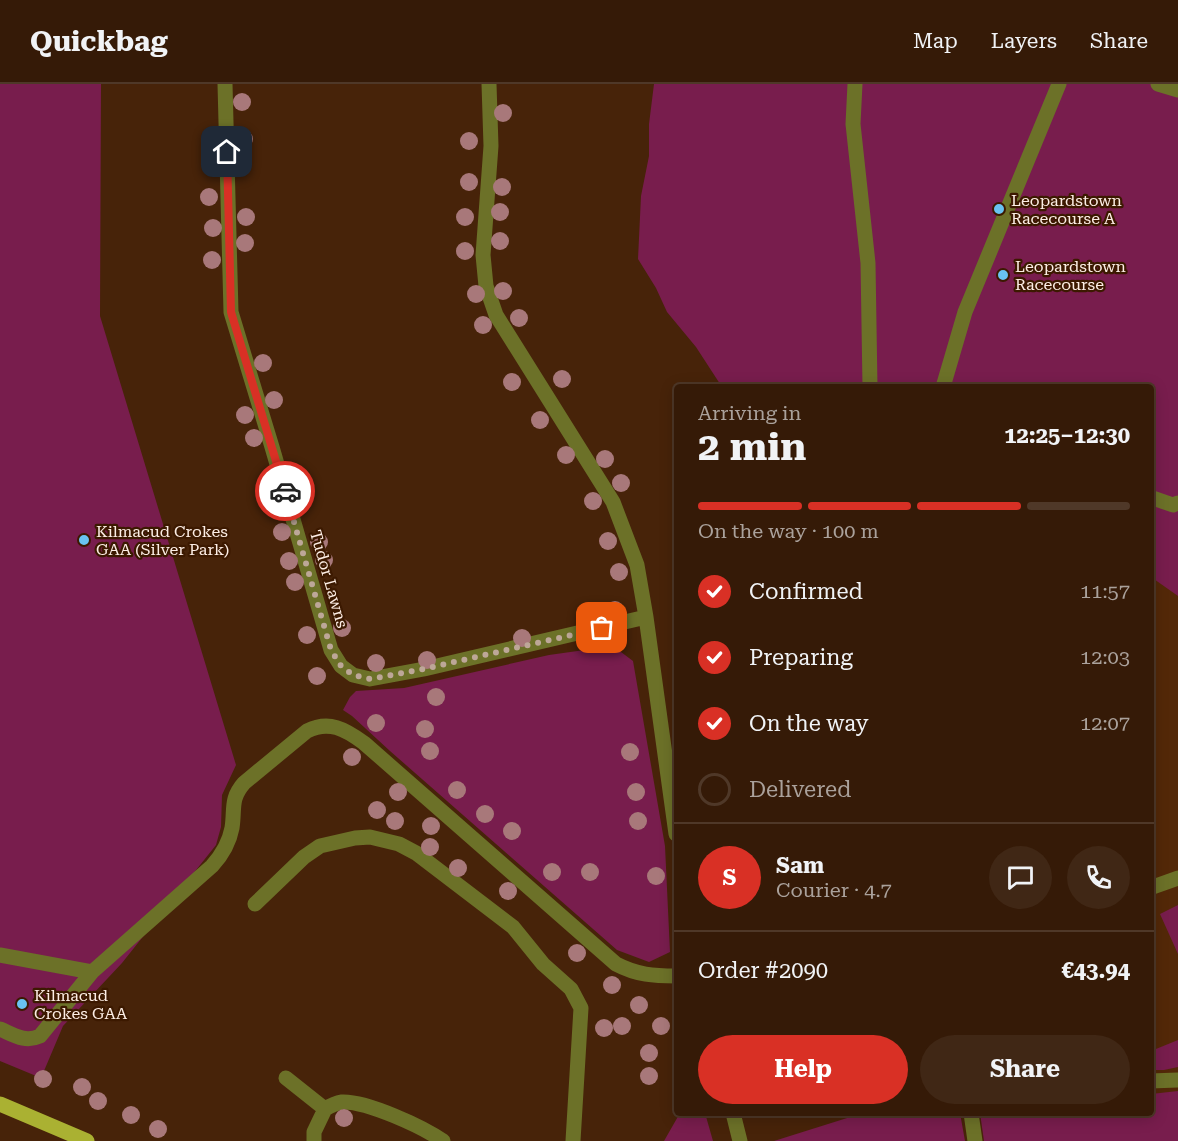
<!DOCTYPE html>
<meta charset="utf-8">
<style>
body{margin:0;font-family:"Roboto Serif",serif;background:#402715;color:#f1f3f6;height:100vh;display:flex;flex-direction:column;font-size:22px;white-space:nowrap}
*{box-sizing:border-box;margin:0}
p{font-size:20px;color:#aaa19b}
.icon{flex:none;width:33px;height:33px;fill:none;stroke:currentColor;stroke-width:2;stroke-linecap:round;stroke-linejoin:round}
.map{position:relative;flex:1;overflow:hidden}
.side{position:absolute;left:674px;top:300px;width:480px;height:732px;display:flex;flex-direction:column;background:#351a07;border-radius:6px;box-shadow:0 3px 15px #0003,0 0 0 2px #4f3828}
.side>*{flex:none}
.pin{position:absolute;display:grid;place-items:center;width:51px;height:51px;color:#fff;margin:-26px;border-radius:12px;box-shadow:0 3px 9px #0006}
.courier{position:absolute;display:grid;place-items:center;width:60px;height:60px;margin:-30px;border:4px solid #d93025;border-radius:50%;background:#fff;color:#222;box-shadow:0 2px 8px #0007}
.summary em{font-style:normal;font-weight:700}
.summary div{display:flex;flex-direction:column-reverse}
.summary{display:flex;align-items:center;justify-content:space-between;height:102px;padding:0 24px}
h1{font-size:39px;font-weight:700;line-height:45px}
.bar{display:grid;grid-template-columns:repeat(4,1fr);gap:9px 6px;align-content:center;height:72px;padding:0 24px}
.bar i{height:8px;border-radius:4px;background:#4f3828}
.bar .current{background:#d93025}
.bar p{grid-column:span 4}
.line{display:flex;align-items:center;gap:15px;padding:0 24px;border-top:2px solid #4f3828}
.line div{flex:1}
.round{display:grid;place-items:center;flex:none;width:63px;height:63px;border-radius:32px;background:#402715}
ol{padding:0 24px;list-style:none}
li{display:flex;align-items:center;gap:18px;height:66px}
li p{margin-inline-start:auto}
li .icon{padding:6px;border-radius:50%;background:#d93025;color:#fff;stroke-width:4}
li:last-child{color:#aaa19b}
li i{width:33px;height:33px;border:3px solid #4f3828;border-radius:50%}
.button{display:flex;gap:12px;margin-top:auto;padding:12px 24px}
.button a{flex:1;height:69px;border-radius:36px;background:#d93025;color:#fff;font-size:24px;font-weight:700;line-height:69px;text-align:center}
.button a+a{background:#402715;color:#f1f3f6}
header{display:flex;align-items:center;gap:36px;box-sizing:border-box;height:84px;padding:0 30px;background:#351a07;border-bottom:2px solid #4f3828}
header strong{font-size:28px}
nav{display:flex;gap:33px;margin-inline-start:auto;font-size:21px}
.map>svg:first-child{display:block}
.built{fill:#532808}
.green{fill:#781d4d}
.lines{fill:none;stroke-linecap:round;stroke-linejoin:round}
.minor{stroke:#6c7128;stroke-width:15}
.major{stroke:#aab132;stroke-width:15}
.tree{fill:#a8787a}
.done{stroke:#bda798;stroke-width:6;stroke-dasharray:0 10.8}
.route{stroke:#d93025;stroke-width:8}
.poi-dot{fill:#69c3f1;stroke:#3c1900;stroke-width:2}
.labels{text-anchor:middle;dominant-baseline:central;stroke-width:4.5;stroke-linejoin:round;paint-order:stroke}
.poi-label{font-size:16px;fill:#fdeee5;stroke:#3c1900;text-anchor:start}
.street-label{font-size:16px;fill:#fdeee5;stroke:#3c1900}
</style>
<header>
<strong>Quickbag</strong>
<nav><a>Map</a><a>Layers</a><a>Share</a></nav>
</header>
<div class="map">
<svg width="1178" height="1057" viewBox="0 0 1178 1057">
<rect width="100%" height="100%" fill="#472309"/>
<path class="built" d="M1150,464L1178,476V1021L1150,1022Z"/>
<path class="green" d="M0,0H101L100,232L236,681L222,711L221,743L216,761L122,879L63,942L41,994L0,977Z
M654,0H1178V512L1151,493L1150,303H722L696,263L667,228L656,204L638,175L641,112L649,72V40Z
M613,562L633,577L665,762L670,868L649,878L617,866L390,667L352,632L343,626L350,613L356,607L404,604L549,571Z
M1178,821V870L1160,830Z
M1178,956V983L1164,986H1151V967Z
M1178,1007V1057H984L980,1029H1150L1151,1010Z
M680,1029H705L713,1057H664Z
M863,1029H960L965,1057H774Z"/>
<g class="lines">
<path class="minor" d="M225,0L231,228L272,363L331,566L341,582L353,591L370,595L424,585L646,533
M489,0L491,62L483,171L486,202L496,231L613,418L637,481L646,533L676,750
M855,0L853,40L868,179L870,303
M1158,0L1178,6
M943,303L965,228L1059,0
M1150,413L1173,421L1178,419
M1150,804L1178,794
M255,820L304,773L320,762L355,754L370,753L399,760L416,769L513,843L543,880L571,905L581,924L573,1057
M0,871L92,888
M0,945C14,951 25,959 40,952L92,888L212,782C222,771 229,760 232,744C235,725 230,715 244,699L307,647C329,636 345,645 364,659L616,880C637,891 654,892 676,892
M286,994L325,1025
M1150,997L1178,996
M733,1029L740,1057
M971,1029L975,1057
M314,1057V1048L325,1025C330,1022 336,1019 342,1018C367,1017 423,1043 443,1057"/>
<path class="major" d="M0,1020L87,1057"/>
</g>
<g class="tree">
<circle cx="242" cy="18" r="9"/>
<circle cx="503" cy="29" r="9"/>
<circle cx="244" cy="55" r="9"/>
<circle cx="469" cy="57" r="9"/>
<circle cx="211" cy="76" r="9"/>
<circle cx="469" cy="98" r="9"/>
<circle cx="502" cy="103" r="9"/>
<circle cx="209" cy="113" r="9"/>
<circle cx="500" cy="128" r="9"/>
<circle cx="246" cy="133" r="9"/>
<circle cx="465" cy="133" r="9"/>
<circle cx="213" cy="144" r="9"/>
<circle cx="500" cy="157" r="9"/>
<circle cx="245" cy="159" r="9"/>
<circle cx="465" cy="167" r="9"/>
<circle cx="212" cy="176" r="9"/>
<circle cx="503" cy="207" r="9"/>
<circle cx="476" cy="210" r="9"/>
<circle cx="519" cy="234" r="9"/>
<circle cx="483" cy="241" r="9"/>
<circle cx="263" cy="279" r="9"/>
<circle cx="562" cy="295" r="9"/>
<circle cx="512" cy="298" r="9"/>
<circle cx="274" cy="316" r="9"/>
<circle cx="245" cy="331" r="9"/>
<circle cx="540" cy="336" r="9"/>
<circle cx="254" cy="354" r="9"/>
<circle cx="566" cy="371" r="9"/>
<circle cx="605" cy="375" r="9"/>
<circle cx="621" cy="399" r="9"/>
<circle cx="593" cy="417" r="9"/>
<circle cx="282" cy="448" r="9"/>
<circle cx="608" cy="457" r="9"/>
<circle cx="319" cy="458" r="9"/>
<circle cx="324" cy="476" r="9"/>
<circle cx="289" cy="477" r="9"/>
<circle cx="619" cy="488" r="9"/>
<circle cx="295" cy="498" r="9"/>
<circle cx="615" cy="526" r="9"/>
<circle cx="342" cy="544" r="9"/>
<circle cx="307" cy="551" r="9"/>
<circle cx="522" cy="554" r="9"/>
<circle cx="427" cy="576" r="9"/>
<circle cx="376" cy="579" r="9"/>
<circle cx="317" cy="592" r="9"/>
<circle cx="436" cy="613" r="9"/>
<circle cx="376" cy="639" r="9"/>
<circle cx="425" cy="645" r="9"/>
<circle cx="430" cy="667" r="9"/>
<circle cx="630" cy="668" r="9"/>
<circle cx="352" cy="673" r="9"/>
<circle cx="457" cy="706" r="9"/>
<circle cx="398" cy="708" r="9"/>
<circle cx="636" cy="708" r="9"/>
<circle cx="377" cy="726" r="9"/>
<circle cx="485" cy="730" r="9"/>
<circle cx="395" cy="737" r="9"/>
<circle cx="638" cy="737" r="9"/>
<circle cx="431" cy="742" r="9"/>
<circle cx="512" cy="747" r="9"/>
<circle cx="430" cy="763" r="9"/>
<circle cx="458" cy="784" r="9"/>
<circle cx="552" cy="788" r="9"/>
<circle cx="590" cy="788" r="9"/>
<circle cx="656" cy="792" r="9"/>
<circle cx="508" cy="807" r="9"/>
<circle cx="577" cy="869" r="9"/>
<circle cx="612" cy="901" r="9"/>
<circle cx="639" cy="921" r="9"/>
<circle cx="622" cy="942" r="9"/>
<circle cx="661" cy="942" r="9"/>
<circle cx="604" cy="944" r="9"/>
<circle cx="649" cy="969" r="9"/>
<circle cx="649" cy="992" r="9"/>
<circle cx="43" cy="995" r="9"/>
<circle cx="82" cy="1003" r="9"/>
<circle cx="98" cy="1017" r="9"/>
<circle cx="131" cy="1031" r="9"/>
<circle cx="344" cy="1034" r="9"/>
<circle cx="158" cy="1045" r="9"/>
</g>
<g class="lines">
<path class="done" d="M285,407L331,566L341,582L353,591L370,595L424,585L602,544"/>
<path class="route" d="M227,68L231,228L285,407"/>
</g>
<g class="poi-dot">
<circle cx="999" cy="125" r="6"/>
<circle cx="1003" cy="191" r="6"/>
<circle cx="84" cy="456" r="6"/>
<circle cx="22" cy="920" r="6"/>
</g>
<g class="labels">
<g class="poi-label">
<text x="1011" y="116">Leopardstown<tspan x="1011" dy="18">Racecourse A</tspan></text>
<text x="1015" y="182">Leopardstown<tspan x="1015" dy="18">Racecourse</tspan></text>
<text x="96" y="447">Kilmacud Crokes<tspan x="96" dy="18">GAA (Silver Park)</tspan></text>
<text x="34" y="911">Kilmacud<tspan x="34" dy="18">Crokes GAA</tspan></text>
</g>
<g class="street-label">
<text transform="translate(329 495) rotate(74)">Tudor Lawns</text>
</g>
</g>
</svg>
<div class="pin" style="left:602px;top:544px;background:#ea580c"><svg class="icon" aria-label="bag" viewBox="0 0 24 24"><path d="M5 8h14l-1 12H6zM9 8a3 3 0 0 1 6 0"/></svg></div>
<div class="pin" style="left:227px;top:68px;background:#1f2937"><svg class="icon" aria-label="home" viewBox="0 0 24 24"><path d="M3 11l9-7 9 7M6 9v11h12V9"/></svg></div>
<div class="courier" style="left:285px;top:407px"><svg class="icon" aria-label="car" viewBox="0 0 24 24"><path d="M5 17H2v-5l4-1 3-4h7l3 4 3 1v5h-3M9 17h6M6 11h13"/><circle cx="7" cy="17" r="2"/><circle cx="17" cy="17" r="2"/></svg></div>
<section class="side">
<div class="summary"><div><h1>2 min</h1><p>Arriving in</p></div><em>12:25–12:30</em></div>
<div class="bar"><i class="current"></i><i class="current"></i><i class="current"></i><i></i><p>On the way · 100 m</p></div>
<ol>
<li><svg class="icon" aria-label="check" viewBox="0 0 24 24"><path d="M5 12l5 5 9-10"/></svg>Confirmed<p>11:57</p></li>
<li><svg class="icon" aria-label="check" viewBox="0 0 24 24"><path d="M5 12l5 5 9-10"/></svg>Preparing<p>12:03</p></li>
<li><svg class="icon" aria-label="check" viewBox="0 0 24 24"><path d="M5 12l5 5 9-10"/></svg>On the way<p>12:07</p></li>
<li><i></i>Delivered</li>
</ol>
<div class="line" style="height:108px"><b class="round" style="background:#d93025;color:#fff">S</b><div><b>Sam</b><p>Courier · 4.7</p></div><a class="round"><svg class="icon" aria-label="chat" viewBox="0 0 24 24"><path d="M4 5h16v11H9l-5 4z"/></svg></a><a class="round"><svg class="icon" aria-label="phone" viewBox="0 0 24 24"><path d="M5 4h4l2 5-3 2q2 4 5 5l2-3 5 2v4C11 20 4 13 5 4z"/></svg></a></div>
<div class="line" style="height:78px"><div>Order #2090</div><b>€43.94</b></div>
<div class="button"><a>Help</a><a>Share</a></div>
</section>
</div>
